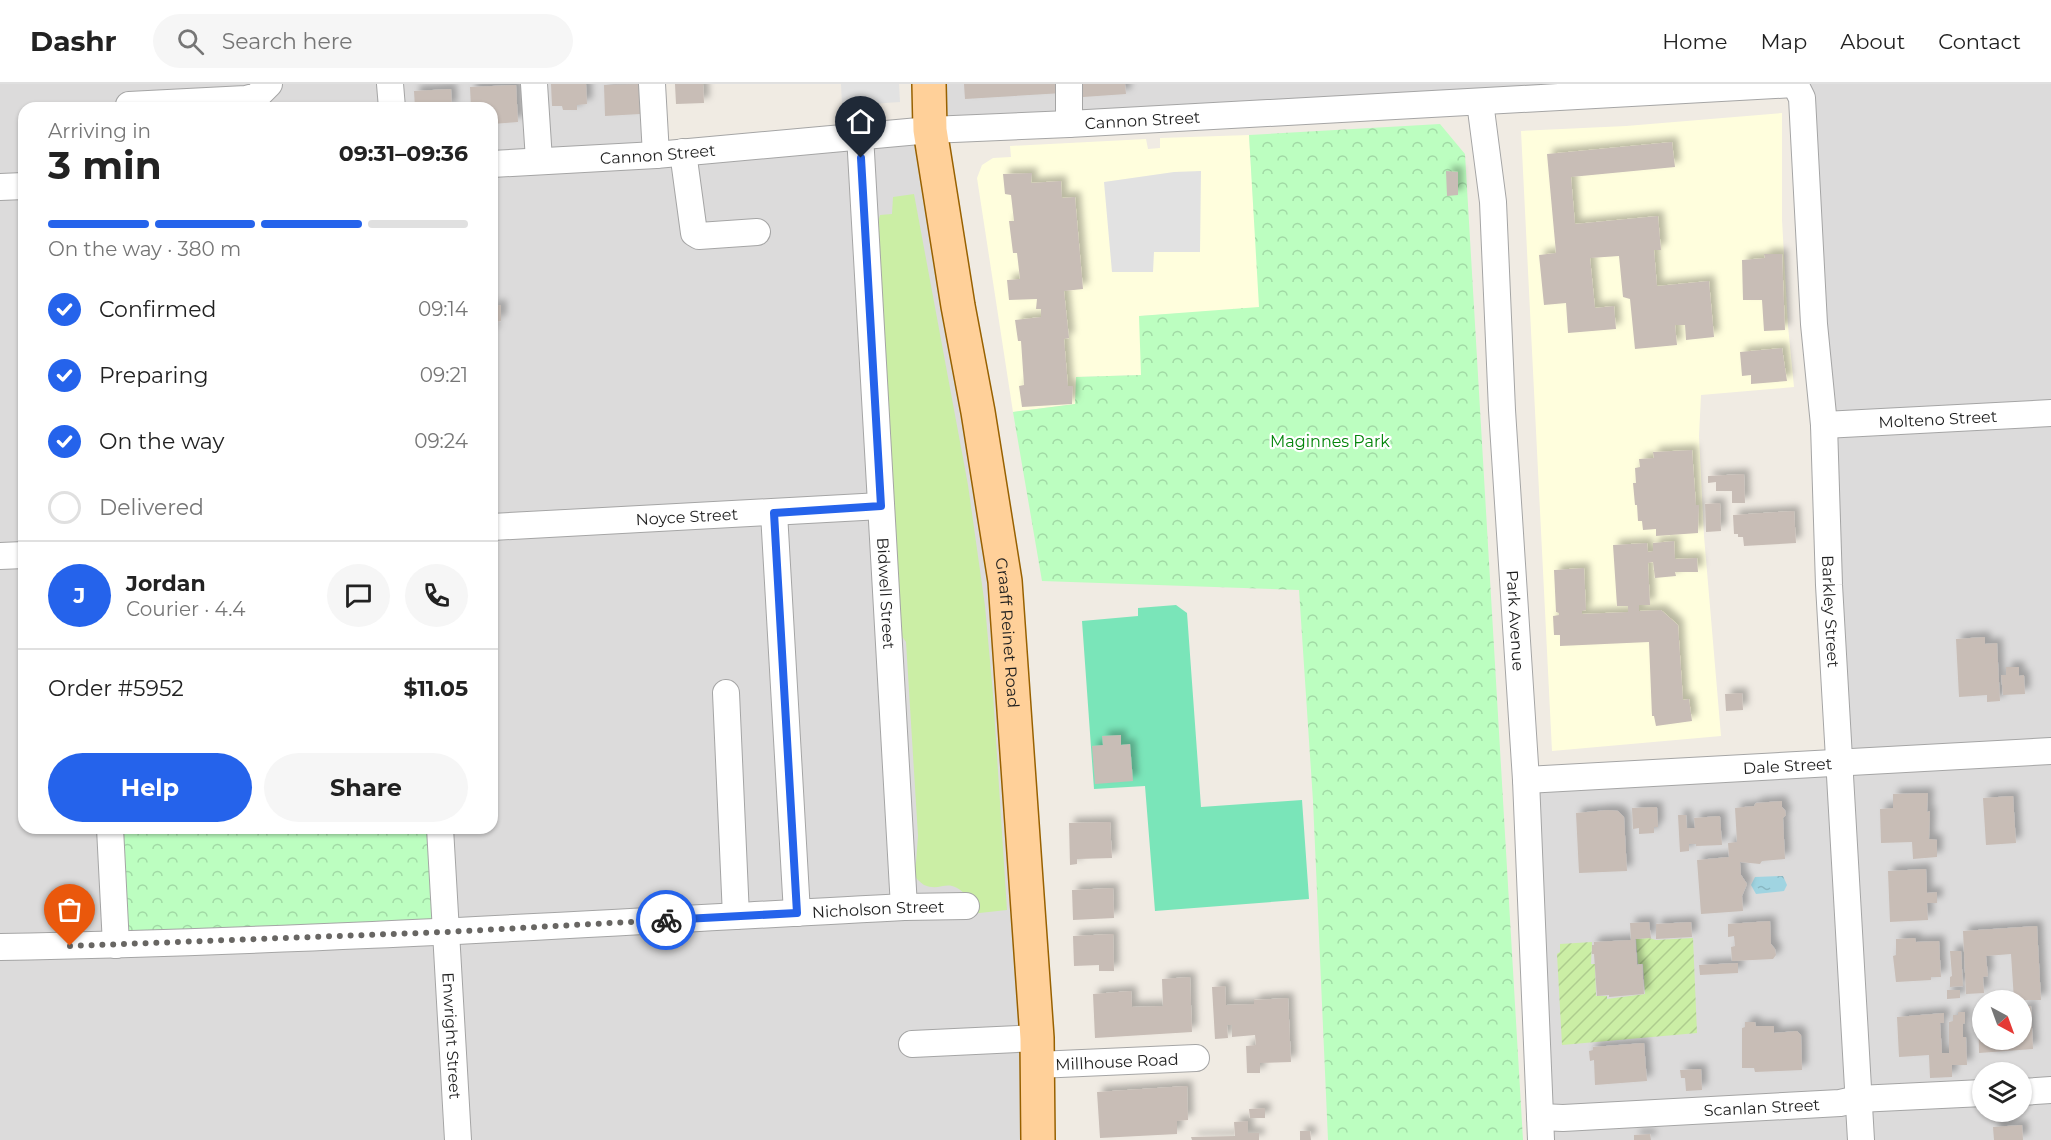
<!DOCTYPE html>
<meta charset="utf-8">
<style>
body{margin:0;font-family:Montserrat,sans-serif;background:#f6f6f6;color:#222;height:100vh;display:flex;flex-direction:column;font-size:22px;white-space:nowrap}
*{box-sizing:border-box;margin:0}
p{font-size:20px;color:#767676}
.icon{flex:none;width:33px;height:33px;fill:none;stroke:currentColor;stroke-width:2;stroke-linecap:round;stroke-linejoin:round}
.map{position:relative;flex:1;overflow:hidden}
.drawer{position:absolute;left:18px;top:18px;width:480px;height:732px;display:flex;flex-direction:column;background:#fff;border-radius:18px;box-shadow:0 2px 4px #0004}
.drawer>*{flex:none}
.needle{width:39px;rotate:139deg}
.controls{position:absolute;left:1972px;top:906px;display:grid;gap:12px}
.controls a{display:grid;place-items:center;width:60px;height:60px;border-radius:50%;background:#fff;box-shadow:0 2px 4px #0004;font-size:30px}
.pin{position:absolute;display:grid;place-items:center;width:51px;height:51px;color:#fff;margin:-62px -26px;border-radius:50% 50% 50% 0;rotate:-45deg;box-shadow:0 0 6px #0007}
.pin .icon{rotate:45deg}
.courier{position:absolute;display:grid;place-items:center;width:60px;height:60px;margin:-30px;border:4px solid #2563eb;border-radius:50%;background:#fff;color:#222;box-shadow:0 2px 8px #0007}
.summary em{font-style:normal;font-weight:700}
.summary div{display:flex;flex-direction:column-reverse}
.summary{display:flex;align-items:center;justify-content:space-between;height:102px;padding:0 30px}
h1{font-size:39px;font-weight:700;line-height:45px}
.bar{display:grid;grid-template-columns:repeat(4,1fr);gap:9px 6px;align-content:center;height:72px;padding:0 30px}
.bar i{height:8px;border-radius:4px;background:#e0e0e0}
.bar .selected{background:#2563eb}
.bar p{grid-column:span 4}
.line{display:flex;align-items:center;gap:15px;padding:0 30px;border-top:2px solid #e0e0e0}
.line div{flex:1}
.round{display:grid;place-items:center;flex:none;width:63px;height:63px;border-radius:32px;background:#f6f6f6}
ol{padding:0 30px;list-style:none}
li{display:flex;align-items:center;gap:18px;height:66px}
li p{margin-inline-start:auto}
li .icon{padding:6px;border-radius:50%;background:#2563eb;color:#fff;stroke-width:4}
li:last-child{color:#767676}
li i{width:33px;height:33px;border:3px solid #e0e0e0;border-radius:50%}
.button{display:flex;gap:12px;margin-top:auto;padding:12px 30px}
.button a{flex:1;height:69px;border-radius:36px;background:#2563eb;color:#fff;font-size:24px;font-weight:700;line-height:69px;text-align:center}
.button a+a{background:#f6f6f6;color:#222}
header{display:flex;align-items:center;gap:36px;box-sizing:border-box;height:84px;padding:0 30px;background:#fff;border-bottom:2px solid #e0e0e0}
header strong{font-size:28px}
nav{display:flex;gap:33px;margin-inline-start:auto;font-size:21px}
.search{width:420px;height:54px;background:#f6f6f6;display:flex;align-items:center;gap:15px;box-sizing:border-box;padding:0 21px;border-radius:33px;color:#767676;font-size:22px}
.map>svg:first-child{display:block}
.residential{fill:#dcdbdb;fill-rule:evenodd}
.education{fill:#fffedd}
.grass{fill:#cbeea5}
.park{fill:url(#park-crowns)}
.garden{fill:url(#garden-furrows)}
.pitch{fill:#7ae5b9}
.parking{fill:#e2e2e2}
.water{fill:url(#water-ripples)}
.building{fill:#c8bdb6;filter:url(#shadow)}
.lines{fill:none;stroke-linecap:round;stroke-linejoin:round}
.minor-casing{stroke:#a5a5a5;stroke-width:28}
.major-casing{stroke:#986100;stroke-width:36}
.minor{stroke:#fff;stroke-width:26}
.major{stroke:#ffd099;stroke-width:33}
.done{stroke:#686663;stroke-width:6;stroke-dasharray:0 10.8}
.route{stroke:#2563eb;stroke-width:8}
.labels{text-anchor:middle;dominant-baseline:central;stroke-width:4.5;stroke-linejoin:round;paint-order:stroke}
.street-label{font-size:16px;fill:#1e1e1e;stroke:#fff}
.park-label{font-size:16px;fill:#03850a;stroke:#fff}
</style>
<header>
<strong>Dashr</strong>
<div class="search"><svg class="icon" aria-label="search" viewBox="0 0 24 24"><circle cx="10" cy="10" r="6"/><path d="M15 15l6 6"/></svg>Search here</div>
<nav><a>Home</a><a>Map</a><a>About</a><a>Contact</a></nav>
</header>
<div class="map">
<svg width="2051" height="1056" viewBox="0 0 2051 1056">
<defs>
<pattern id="park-crowns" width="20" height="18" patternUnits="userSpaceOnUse" patternTransform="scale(1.5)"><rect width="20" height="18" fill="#bcfec0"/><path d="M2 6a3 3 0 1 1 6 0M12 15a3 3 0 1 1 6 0" fill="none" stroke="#a1d9a5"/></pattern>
<pattern id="garden-furrows" width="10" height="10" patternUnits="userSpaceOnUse" patternTransform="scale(1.5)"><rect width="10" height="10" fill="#cbeea5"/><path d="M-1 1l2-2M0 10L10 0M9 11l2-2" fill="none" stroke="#aecc8e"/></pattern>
<pattern id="water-ripples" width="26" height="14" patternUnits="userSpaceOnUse" patternTransform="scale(1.5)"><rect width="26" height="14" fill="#a0d4e1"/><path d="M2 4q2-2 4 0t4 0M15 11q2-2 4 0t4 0" fill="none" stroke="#89b6c1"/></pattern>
<filter id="shadow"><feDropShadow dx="5.5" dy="-5.5" stdDeviation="3" flood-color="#0004"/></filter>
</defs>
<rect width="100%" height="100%" fill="#f0ebe3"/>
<path class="residential" d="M0,0H652L656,70L930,46L929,0H1794L930,46L989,407L1040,1056H0ZM24,24H492V744H24Z
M1795,0H2051V1056H1544L1526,696L1838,679ZM1983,916H2022V956H1983ZM1983,988H2022V1028H1983Z"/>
<path class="education" d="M1782,29V136L1788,242L1794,303L1701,311L1699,352L1704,452L1721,652L1552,667L1521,47L1626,42Z
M1249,51L1260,224L1140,232L1142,291L1076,293V320L1013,328L977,94L982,81L993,74L1011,73L1010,62L1146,55L1148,65L1160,64V54Z"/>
<path class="grass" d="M914,110L968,401L985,522L993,610L1007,826L961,831L968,813C947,791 943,809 924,801C921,799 916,794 913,791L916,778L918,752L906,558L899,548L875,149L880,131L892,130L893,113Z"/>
<path class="park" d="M1440,40L1465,70L1523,1056H1328L1313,717L1299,506L1042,497L1013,328L1075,320L1076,293L1141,291L1139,232L1259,223L1249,51Z
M110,744H440L446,848L116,861Z"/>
<path class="garden" d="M1649,854L1656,856L1693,854L1697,949L1562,961L1557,870L1560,868V860L1592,858L1591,880H1595L1596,912H1607V915L1645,910L1643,880H1638L1636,855Z"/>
<path class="pitch" d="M1176,521L1187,529L1201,723L1302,716L1309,815L1155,827L1145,702L1094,705L1082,537L1138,532V524Z"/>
<path class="parking" d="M841,0H899L900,18L842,22Z
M1201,87L1200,168H1154L1153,188H1112L1104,98L1174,88Z"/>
<path class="water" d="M1783,792L1787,801L1784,807L1756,810L1751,801L1755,793Z"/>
<path class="building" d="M551,0H586L587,20L577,21V26H563L562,22H552Z
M639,0L640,30L605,32L604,1Z
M675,0H703L704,19L676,20Z
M964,0H1063V9L965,15Z
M1082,0H1125L1126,10L1083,13Z
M516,1L518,38L492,40V24H471L470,3Z
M451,5L452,24H415L414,7Z
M1672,58L1675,83L1571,93L1575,140L1658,132L1661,166H1654L1657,202L1709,197L1714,253L1686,256L1685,241H1675L1677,261L1635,265L1630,215L1623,213L1619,172L1590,174L1595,224L1614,222L1616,245L1568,249L1566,219L1544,221L1539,171L1556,169L1547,70Z
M1446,87L1458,88V111L1447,112Z
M1032,89L1031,99L1061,97L1062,114L1075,113L1083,205L1064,207L1069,254L1064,255L1068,302H1073L1072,320L1022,323L1019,302L1024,301L1021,257H1018L1015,236L1041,233V225H1036L1037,215L1009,216L1007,196L1020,195L1017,169H1013L1009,137H1014L1011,111L1005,110L1003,90Z
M1764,170H1782L1785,246L1764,247L1762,216H1743L1742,176L1765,174Z
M501,221V237L494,238L495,249H492V222Z
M1782,264L1787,297L1751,300V291L1742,292L1740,268Z
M1692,366L1696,421H1699L1698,449L1656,452V445L1643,446L1642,437H1638L1637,421H1635L1633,399H1636L1635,384L1640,383L1639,375L1654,374L1653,368Z
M1744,390L1745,419H1732V407H1716V398L1708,399V392Z
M1720,419L1721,447L1706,448L1705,420Z
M1794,427L1796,459L1744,462L1743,453H1738V450H1734L1733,431Z
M1674,457L1675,475L1697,474L1698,488H1675L1676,492L1655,494L1653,478L1648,479L1650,521H1639V527L1661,526L1678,541L1683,616L1689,615L1692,637L1656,642L1654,632H1652L1649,558L1560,562V551H1554L1553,532L1559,531V529L1556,528L1554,486L1584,484L1586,526L1582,527V530L1628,528V522H1617L1613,461L1647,459L1648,468L1653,467V459Z
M1985,553V560L1997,559L2000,617L1987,618V611L1959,613L1956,555Z
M2006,583H2019V592L2024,591L2025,610L2003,611L2001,591H2006Z
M1742,609L1743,626L1726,627L1725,610Z
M1121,651V661L1130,660L1133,697L1095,700L1092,662L1103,661L1102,652Z
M1928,709L1927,728L1930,727L1929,755L1937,756V773L1913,775L1912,758L1881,759L1880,725L1893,724V710Z
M2013,712L2016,759L1986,761L1983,714Z
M1782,717V723L1785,726L1786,731L1783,734L1785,775L1762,777L1760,780L1740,778L1741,791L1747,800L1742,812L1743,827L1701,830L1697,776L1729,773L1728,759L1737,758L1735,724L1754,722L1756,719Z
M1657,723L1658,743H1654V749L1639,750V744L1633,745L1632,724Z
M1608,726L1618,727L1624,733L1627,787L1579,789L1576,729Z
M1678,731H1686L1687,744H1695L1694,734L1720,732L1722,761L1696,762V760H1689V767L1680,768Z
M1110,738L1112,774L1077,775V780L1070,781L1069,739Z
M1926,785L1927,809L1937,808V819H1927L1928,836L1890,838L1888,787Z
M1113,804L1114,834L1073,836L1072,806Z
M1770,837L1771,860L1775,865L1776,871L1773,875L1732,877L1731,863L1735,862L1734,852L1728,853V840Z
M1649,838L1651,854L1635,855L1637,881L1642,880L1644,910L1609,913V911L1597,912L1594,870H1592V861H1594V858L1631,856L1630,839Z
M1691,838L1692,853L1656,855V840Z
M2037,842L2041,916H2014L2011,870L1986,872L1988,892L1983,893L1984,909L1966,910L1963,847Z
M1113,850L1114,887H1099V881L1074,882L1073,852Z
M1915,854L1916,858L1939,857L1941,893H1931V896L1896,898L1893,872L1896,871V855Z
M1950,867H1961L1963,902L1950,903V893L1952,892Z
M1738,879V889L1700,891L1699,881Z
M1190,893L1192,948L1095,954L1093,910L1131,907L1132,923L1163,922L1162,895Z
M1225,902L1226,921L1254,920V916L1288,914L1291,978L1260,979V989H1247L1246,962L1256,961L1255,951L1232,953V941H1227L1228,954L1215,955L1212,903Z
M1947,906H1960V914L1947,915Z
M2031,922L2033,965L1979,969L1978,923H1983V956H2022V923Z
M1958,928H1965V939L1963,940V953H1966L1967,981H1952V993L1930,994L1929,971L1899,973L1897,933L1944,929V939H1940L1942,969H1949V938L1953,937V931H1958Z
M1745,938H1755L1756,942H1774V949L1797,947L1801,951L1802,986L1755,988L1754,984H1742V944L1745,943Z
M1644,959L1647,997L1595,1001L1594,976L1590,977L1589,967L1593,966V963Z
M1701,985L1702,1006L1686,1007L1685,994H1681L1680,986Z
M1187,1002L1188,1036L1177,1037V1050L1100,1054L1097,1008Z
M1265,1024V1034H1250L1249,1025Z
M1248,1037V1049H1259V1056H1192L1191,1053L1235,1052L1234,1038Z
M2022,1041L2023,1056H1994L1993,1043Z
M1300,1047H1310L1311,1056H1300Z
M1650,1050L1651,1056H1634V1051Z"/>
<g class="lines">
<g class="minor-casing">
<g id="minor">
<path d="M390,0L392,24"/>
<path d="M534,0L539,76"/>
<path d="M652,0L656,71"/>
<path id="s1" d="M1795,0L1802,14L1814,240L1824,341L1829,501L1861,1056"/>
<path id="s2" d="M1480,18L1493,118L1502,326L1526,696L1541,1056"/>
<path d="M129,21L246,15L257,12L269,0"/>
<path d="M1069,40V0"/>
<path id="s3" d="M860,51L904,823"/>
<path d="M683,68L694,149L699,152L757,148"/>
<path id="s4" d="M492,80L656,71L930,46L1069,40L1794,0"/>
<path d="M0,103L24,102"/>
<path id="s5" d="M1824,341L2051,329"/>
<path d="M774,429L797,829"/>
<path id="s6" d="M492,443L881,422"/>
<path d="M0,472L24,471"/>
<path d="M726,609L736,832"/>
<path id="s7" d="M1526,696L2051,667"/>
<path d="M110,744L116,861"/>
<path id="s8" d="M440,744L458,1056"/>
<path id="s9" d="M0,863C302,858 603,839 904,823L966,822"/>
<path d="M912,960L1037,954"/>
<path id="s10" d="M1037,981L1196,974"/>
<path d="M2022,1008L2051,1006"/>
<path id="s11" d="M1540,1033L1563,1034L1840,1019L1858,1015L1983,1009"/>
</g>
</g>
<g class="major-casing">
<g id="major">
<path id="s12" d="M929,0L930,46L958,222L978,328L1005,497L1037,954L1038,1056"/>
</g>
</g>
<use href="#minor" class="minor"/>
<use href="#major" class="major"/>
</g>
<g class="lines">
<path class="done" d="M70,862L446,848L666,836"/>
<path class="route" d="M666,836L797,829L774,429L881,422L861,74"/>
</g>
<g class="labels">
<g class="street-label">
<text stroke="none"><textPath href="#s4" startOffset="652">Cannon Street</textPath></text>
<text stroke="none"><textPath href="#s4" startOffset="166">Cannon Street</textPath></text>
<text stroke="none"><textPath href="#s5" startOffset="114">Molteno Street</textPath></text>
<text stroke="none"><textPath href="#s6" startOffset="195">Noyce Street</textPath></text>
<text stroke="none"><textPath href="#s3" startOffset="459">Bidwell Street</textPath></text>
<text stroke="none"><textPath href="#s1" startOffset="530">Barkley Street</textPath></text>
<text stroke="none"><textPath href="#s2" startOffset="520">Park Avenue</textPath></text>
<text stroke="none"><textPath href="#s12" startOffset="555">Graaff Reinet Road</textPath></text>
<text stroke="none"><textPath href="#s7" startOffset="262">Dale Street</textPath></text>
<text stroke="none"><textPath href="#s9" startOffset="879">Nicholson Street</textPath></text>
<text stroke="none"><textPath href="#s8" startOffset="208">Enwright Street</textPath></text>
<text stroke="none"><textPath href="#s10" startOffset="80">Millhouse Road</textPath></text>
<text stroke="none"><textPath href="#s11" startOffset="222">Scanlan Street</textPath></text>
</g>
<g class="park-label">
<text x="1330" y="357">Maginnes Park</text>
</g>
</g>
</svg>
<div class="controls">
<a><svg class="needle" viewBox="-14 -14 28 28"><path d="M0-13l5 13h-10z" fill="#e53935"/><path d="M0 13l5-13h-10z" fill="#767676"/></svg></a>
<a><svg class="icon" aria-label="layers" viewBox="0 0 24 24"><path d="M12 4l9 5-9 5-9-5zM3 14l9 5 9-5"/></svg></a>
</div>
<div class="pin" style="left:70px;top:862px;background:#ea580c"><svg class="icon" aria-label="bag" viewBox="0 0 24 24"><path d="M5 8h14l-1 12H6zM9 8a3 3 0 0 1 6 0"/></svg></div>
<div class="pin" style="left:861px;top:74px;background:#1f2937"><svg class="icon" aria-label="home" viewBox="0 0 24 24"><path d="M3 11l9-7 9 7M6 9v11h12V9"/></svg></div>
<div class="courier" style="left:666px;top:836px"><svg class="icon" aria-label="bike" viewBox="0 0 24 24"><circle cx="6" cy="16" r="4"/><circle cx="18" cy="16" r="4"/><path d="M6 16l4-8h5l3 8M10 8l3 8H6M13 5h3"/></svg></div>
<section class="drawer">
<div class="summary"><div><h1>3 min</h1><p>Arriving in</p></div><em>09:31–09:36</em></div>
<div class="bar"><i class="selected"></i><i class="selected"></i><i class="selected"></i><i></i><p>On the way · 380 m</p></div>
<ol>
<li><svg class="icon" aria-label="check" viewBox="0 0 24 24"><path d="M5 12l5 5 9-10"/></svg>Confirmed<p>09:14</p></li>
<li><svg class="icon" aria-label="check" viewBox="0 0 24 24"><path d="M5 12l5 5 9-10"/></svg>Preparing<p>09:21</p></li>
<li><svg class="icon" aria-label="check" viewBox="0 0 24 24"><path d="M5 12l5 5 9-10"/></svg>On the way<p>09:24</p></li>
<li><i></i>Delivered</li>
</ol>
<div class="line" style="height:108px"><b class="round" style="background:#2563eb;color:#fff">J</b><div><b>Jordan</b><p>Courier · 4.4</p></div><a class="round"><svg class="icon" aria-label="chat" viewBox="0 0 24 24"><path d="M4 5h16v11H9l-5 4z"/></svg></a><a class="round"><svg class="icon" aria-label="phone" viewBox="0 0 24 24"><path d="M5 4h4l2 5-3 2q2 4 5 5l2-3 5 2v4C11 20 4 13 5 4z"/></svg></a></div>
<div class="line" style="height:78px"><div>Order #5952</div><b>$11.05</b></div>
<div class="button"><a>Help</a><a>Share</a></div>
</section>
</div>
